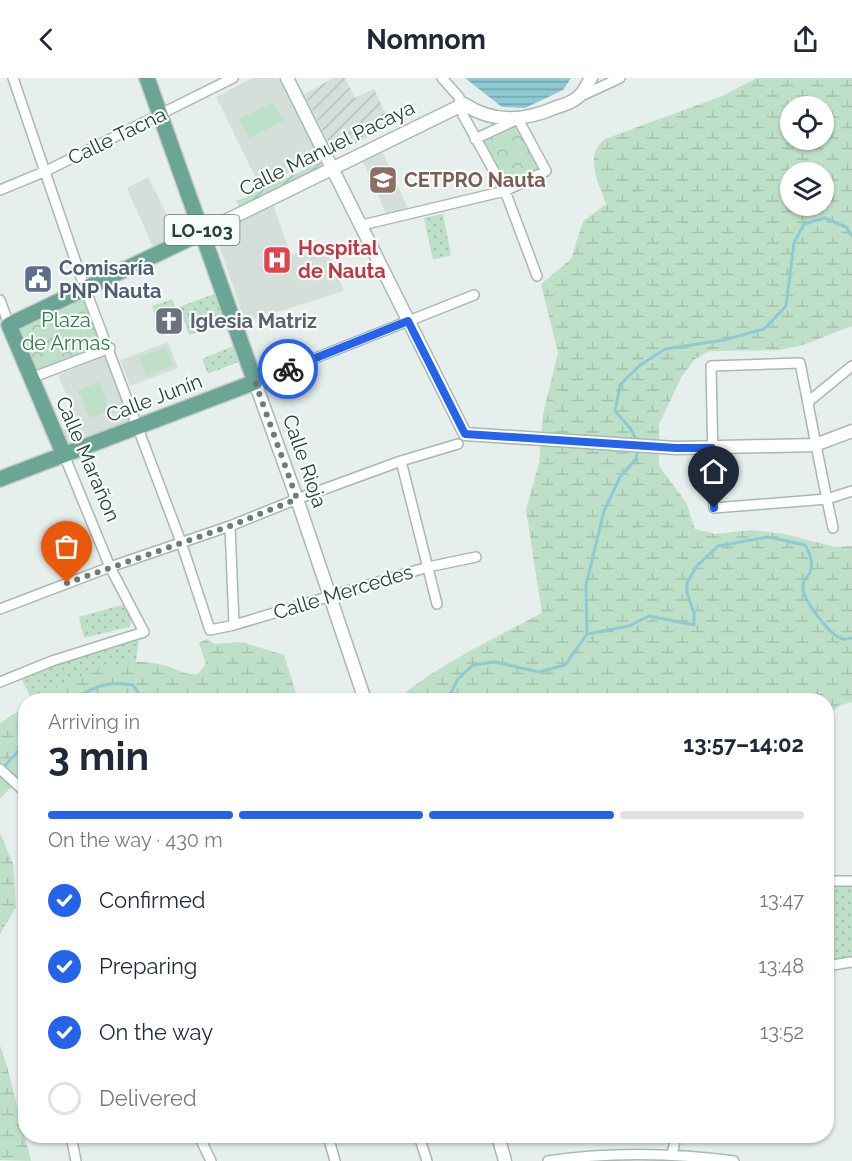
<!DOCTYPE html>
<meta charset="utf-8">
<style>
body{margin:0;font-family:Raleway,sans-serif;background:#f2f2f3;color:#1f2937;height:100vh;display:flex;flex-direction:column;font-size:22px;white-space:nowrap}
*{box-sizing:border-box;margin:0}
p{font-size:20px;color:#747a83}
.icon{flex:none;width:33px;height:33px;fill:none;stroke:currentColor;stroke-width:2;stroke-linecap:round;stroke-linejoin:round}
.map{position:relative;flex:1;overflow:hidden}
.drawer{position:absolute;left:18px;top:615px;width:816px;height:450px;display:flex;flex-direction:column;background:#fff;border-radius:24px;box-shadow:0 2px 4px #0004}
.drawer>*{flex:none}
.fabs{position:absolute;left:780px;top:18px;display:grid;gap:12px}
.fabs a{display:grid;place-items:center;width:54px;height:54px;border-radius:50%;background:#fff;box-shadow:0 2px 4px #0004;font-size:30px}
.pin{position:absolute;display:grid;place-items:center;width:51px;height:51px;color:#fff;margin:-62px -26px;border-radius:50% 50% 50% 0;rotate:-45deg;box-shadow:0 0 6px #0007}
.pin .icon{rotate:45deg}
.courier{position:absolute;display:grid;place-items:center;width:60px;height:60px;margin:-30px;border:4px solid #2563eb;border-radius:50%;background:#fff;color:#222;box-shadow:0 2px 8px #0007}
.summary em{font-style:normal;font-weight:700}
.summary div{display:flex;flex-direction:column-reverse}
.summary{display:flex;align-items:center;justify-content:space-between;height:102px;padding:0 30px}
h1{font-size:39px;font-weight:700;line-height:45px}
.bar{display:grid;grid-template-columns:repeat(4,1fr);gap:9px 6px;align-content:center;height:72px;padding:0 30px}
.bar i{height:8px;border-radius:4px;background:#e0e1e3}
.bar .on{background:#2563eb}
.bar p{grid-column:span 4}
ol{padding:0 30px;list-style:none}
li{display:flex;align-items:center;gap:18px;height:66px}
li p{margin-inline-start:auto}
li .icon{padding:6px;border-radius:50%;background:#2563eb;color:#fff;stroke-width:4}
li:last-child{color:#747a83}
li i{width:33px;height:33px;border:3px solid #e0e1e3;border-radius:50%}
header{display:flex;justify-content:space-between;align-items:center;height:78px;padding:0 30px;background:#fff;font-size:27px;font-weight:700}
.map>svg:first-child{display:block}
.built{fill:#d4dfda}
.industrial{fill:url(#industrial-furrows)}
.grass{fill:url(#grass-dots)}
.wetland{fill:url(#wetland-marsh);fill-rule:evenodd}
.park{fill:url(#park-crowns)}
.garden{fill:url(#garden-furrows)}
.pitch{fill:#bfe0c8}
.water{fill:url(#water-rules)}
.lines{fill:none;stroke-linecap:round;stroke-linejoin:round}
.stream{stroke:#8ec9d4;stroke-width:3}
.minor-casing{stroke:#a8b8b2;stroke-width:12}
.tertiary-casing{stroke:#a8b8b2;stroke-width:15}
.primary-casing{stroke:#c2cac8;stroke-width:18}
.minor{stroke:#fff;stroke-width:9}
.tertiary{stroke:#fff;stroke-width:12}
.primary{stroke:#6aa596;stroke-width:15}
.done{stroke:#687f78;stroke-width:6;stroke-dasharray:0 10.8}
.route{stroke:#2563eb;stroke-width:8}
.labels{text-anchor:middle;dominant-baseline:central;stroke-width:4.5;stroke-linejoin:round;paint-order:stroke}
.shield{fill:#f7fbf9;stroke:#637a73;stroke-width:1.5}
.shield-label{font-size:18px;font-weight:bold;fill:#24423a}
.street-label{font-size:20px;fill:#24423a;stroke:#f7fbf9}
.education-label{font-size:20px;font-weight:bold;fill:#785e54;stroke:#f7fbf9;text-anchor:start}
.health-label{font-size:20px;font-weight:bold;fill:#be3a42;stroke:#f7fbf9;text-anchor:start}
.service-label{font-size:20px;font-weight:bold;fill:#4e5e75;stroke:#f7fbf9;text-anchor:start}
.park-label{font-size:20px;fill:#2d7a4b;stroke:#f7fbf9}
.worship-label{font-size:20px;font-weight:bold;fill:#5b616d;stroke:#f7fbf9;text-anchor:start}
</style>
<header><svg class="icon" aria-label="back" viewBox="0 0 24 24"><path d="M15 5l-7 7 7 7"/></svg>Nomnom<svg class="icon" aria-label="share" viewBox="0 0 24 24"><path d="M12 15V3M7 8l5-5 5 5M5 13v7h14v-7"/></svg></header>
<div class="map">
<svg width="852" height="1083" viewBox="0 0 852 1083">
<defs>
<pattern id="industrial-furrows" width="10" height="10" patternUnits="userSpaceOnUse" patternTransform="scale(1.5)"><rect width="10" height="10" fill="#d4dfda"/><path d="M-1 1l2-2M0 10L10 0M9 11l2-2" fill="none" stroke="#b6c1bc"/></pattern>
<pattern id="grass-dots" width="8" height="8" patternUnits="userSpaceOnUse" patternTransform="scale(1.5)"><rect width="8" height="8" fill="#bfe0c8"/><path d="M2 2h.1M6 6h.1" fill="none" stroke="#a4c1ad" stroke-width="1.8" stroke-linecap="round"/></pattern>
<pattern id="wetland-marsh" width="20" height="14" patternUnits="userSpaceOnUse" patternTransform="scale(1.5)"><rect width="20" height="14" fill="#bfe0c8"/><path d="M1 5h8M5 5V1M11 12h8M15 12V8" fill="none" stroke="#a4c1ad"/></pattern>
<pattern id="park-crowns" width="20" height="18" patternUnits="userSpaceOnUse" patternTransform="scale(1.5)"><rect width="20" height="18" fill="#bfe0c8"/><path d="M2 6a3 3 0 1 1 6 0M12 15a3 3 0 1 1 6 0" fill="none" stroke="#a4c1ad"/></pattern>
<pattern id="garden-furrows" width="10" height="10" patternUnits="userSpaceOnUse" patternTransform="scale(1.5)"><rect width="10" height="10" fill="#bfe0c8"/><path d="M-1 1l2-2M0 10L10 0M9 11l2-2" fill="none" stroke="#a4c1ad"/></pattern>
<pattern id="water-rules" width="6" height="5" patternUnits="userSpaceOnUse" patternTransform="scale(1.5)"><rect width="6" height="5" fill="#8ec9d4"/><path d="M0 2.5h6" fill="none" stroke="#74a5ad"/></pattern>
</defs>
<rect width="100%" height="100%" fill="#e6efeb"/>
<path class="built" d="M252,0H280L319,80L318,82L260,109L216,19Z
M383,75L407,128L408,130L386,135L363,84Z
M148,99L178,159L154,171L127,110Z
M273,127L291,177L324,166L344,213L245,244L216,158L217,155Z
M168,264L178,290L130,308L120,282Z
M107,277L131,340L130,345L72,368L68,367L63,353L79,346L58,297Z"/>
<path class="industrial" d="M334,0H345L355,20L374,11L391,48L334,76L304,16Z"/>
<path class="grass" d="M443,136L451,177L433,182L424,140Z
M217,215L227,244L189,257L183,239L179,236L162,242L164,246L159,248L152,228L172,221L176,230Z
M236,267L241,283L208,296L202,281Z
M125,526L132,544L129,549L84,560L79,539Z
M139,560L136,584C100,589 65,603 35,622H32L21,600L42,590Z
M826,806L852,807V881L827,884Z"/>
<path class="wetland" d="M757,0H852V248L803,267L779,272L710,273L695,281L682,298L659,346V388L686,424L695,451L715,456L752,452L784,456L836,469L852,468V624L841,627L827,638L826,622H396C439,586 493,561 542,535L526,432L539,385L543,336L558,275L541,206L571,181L583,143L606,126C599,104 583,78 605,61L722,18ZM790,28H824V62H790ZM790,94H824V128H790Z
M207,561L215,566L242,564L284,577L298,622H35C62,605 103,585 135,584C142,583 151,585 158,586C175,588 182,598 198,596L206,586L199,565Z
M25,629V694L0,721V645Z
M0,755L13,785L16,829L0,856Z
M0,967L8,992L31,1083L0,1082Z"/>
<path class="park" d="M515,44L540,93L507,111L479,63Z
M78,219L83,221L100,265L99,269L39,293L34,291L17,248Z"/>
<path class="garden" d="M321,84L324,90L239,129L237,123Z"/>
<path class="pitch" d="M273,24L283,43L249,60L239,41Z
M166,269L173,288L146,298L139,279Z
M99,304L110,332L89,340L78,312Z"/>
<path class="water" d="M465,0H571L563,12L525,30L502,29Z"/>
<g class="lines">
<path class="stream" d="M638,364L630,350L615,333L620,307L639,288L665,271L724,262L764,251L786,228L794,165L804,146L825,140L846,149L852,158
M588,556L629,548L649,538L694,547V535L687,515V505L697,488L718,468L768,459L805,467C810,475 814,484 810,494C807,501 802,502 803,510C803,522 831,559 843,561C844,562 851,560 852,560
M73,622C93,609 109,602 133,607L143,622
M447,622L458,601L473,587L495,584L539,594L565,587L587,556L586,507L604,433L620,399L636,381L638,370
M3,690L26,664"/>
<g class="minor-casing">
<path id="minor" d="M13,0L83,205L181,464L210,552L234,547L428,489L476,479
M442,0L459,19L463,37L505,113L537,198
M579,19L620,0
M0,112L46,93L233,0
M362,147L505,113L546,93L518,41L475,61
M0,222L9,247
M31,300L110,270
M255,304L474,217
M808,324L852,288
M401,383L437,526
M230,448L234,547
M833,450C821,395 811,340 800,285L711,288L714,430L827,421L852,413
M0,531L110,489L230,448L297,421L401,383L458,366
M0,604L52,583L144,554L110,489L64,377
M0,691L26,715
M826,803H852
M826,888L852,884
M71,1058L76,1083
M199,1058L211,1083
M328,1058L335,1083
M419,1058L427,1083
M672,1077L676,1058
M548,1083C609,1074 672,1075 734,1083"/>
</g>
<g class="tertiary-casing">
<path id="tertiary" d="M287,0L465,356L676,370L815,367L852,353
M203,154L464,26C494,46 525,43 557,29C564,27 573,24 578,19C584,15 587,6 591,0
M255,304L297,421L365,622
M498,1058L505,1083"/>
</g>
<g class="primary-casing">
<path id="primary" d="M64,377L9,247L203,154
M0,401L255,304L147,0"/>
</g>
<use href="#minor" class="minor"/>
<use href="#tertiary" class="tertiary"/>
<use href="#primary" class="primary"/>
</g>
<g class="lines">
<path class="done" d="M67,505L230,448L297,421L255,304L288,291"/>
<path class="route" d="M288,291L408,243L465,356L676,370H712L714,430"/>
</g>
<defs>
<g id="university-square" transform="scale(1.5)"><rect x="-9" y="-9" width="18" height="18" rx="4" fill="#8d6e63" stroke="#f7fbf9"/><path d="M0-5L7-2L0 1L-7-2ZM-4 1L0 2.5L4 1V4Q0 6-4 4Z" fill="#fff"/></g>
<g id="hospital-square" transform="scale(1.5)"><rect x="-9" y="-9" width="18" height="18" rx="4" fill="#e0444e" stroke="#f7fbf9"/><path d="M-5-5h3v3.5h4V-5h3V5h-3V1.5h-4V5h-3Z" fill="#fff"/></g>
<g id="civic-square" transform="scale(1.5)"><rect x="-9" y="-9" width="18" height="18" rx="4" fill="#5c6f8a" stroke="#f7fbf9"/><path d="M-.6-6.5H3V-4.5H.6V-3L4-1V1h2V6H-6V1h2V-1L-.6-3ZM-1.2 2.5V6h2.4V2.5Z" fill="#fff"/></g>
<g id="church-square" transform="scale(1.5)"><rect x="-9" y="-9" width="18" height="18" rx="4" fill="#6b7280" stroke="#f7fbf9"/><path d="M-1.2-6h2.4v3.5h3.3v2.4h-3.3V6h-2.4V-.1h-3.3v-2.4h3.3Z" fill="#fff"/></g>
</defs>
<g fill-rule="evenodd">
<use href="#university-square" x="383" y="102"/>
<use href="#hospital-square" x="277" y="182"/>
<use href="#civic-square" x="38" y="201"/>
<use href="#church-square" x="169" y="243"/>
</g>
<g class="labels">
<rect class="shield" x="164.5" y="137" width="75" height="30" rx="4.5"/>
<g class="shield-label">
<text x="202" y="152">LO-103</text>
</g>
<g class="street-label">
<text transform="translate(117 58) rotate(-26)">Calle Tacna</text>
<text transform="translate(327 70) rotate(-26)">Calle Manuel Pacaya</text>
<text transform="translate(154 320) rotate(-21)">Calle Junín</text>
<text transform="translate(88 381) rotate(67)">Calle Marañon</text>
<text transform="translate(305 383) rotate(71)">Calle Rioja</text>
<text transform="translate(343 514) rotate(-17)">Calle Mercedes</text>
</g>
<g class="education-label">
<text x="404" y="102">CETPRO Nauta</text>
</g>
<g class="health-label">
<text x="298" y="170">Hospital<tspan x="298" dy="23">de Nauta</tspan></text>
</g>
<g class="service-label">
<text x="59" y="190">Comisaría<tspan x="59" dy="23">PNP Nauta</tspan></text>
</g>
<g class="park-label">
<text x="66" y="242">Plaza<tspan x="66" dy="23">de Armas</tspan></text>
</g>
<g class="worship-label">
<text x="190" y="243">Iglesia Matriz</text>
</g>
</g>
</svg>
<div class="fabs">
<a><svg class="icon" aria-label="locate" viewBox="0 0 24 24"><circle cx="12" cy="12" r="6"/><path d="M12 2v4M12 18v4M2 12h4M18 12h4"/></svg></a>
<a><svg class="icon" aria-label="layers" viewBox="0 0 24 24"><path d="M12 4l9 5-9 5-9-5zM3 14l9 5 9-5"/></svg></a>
</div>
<div class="pin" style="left:67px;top:505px;background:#ea580c"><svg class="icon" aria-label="bag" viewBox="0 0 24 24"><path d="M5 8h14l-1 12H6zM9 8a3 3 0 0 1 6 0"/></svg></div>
<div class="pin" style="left:714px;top:430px;background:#1f2937"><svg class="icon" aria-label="home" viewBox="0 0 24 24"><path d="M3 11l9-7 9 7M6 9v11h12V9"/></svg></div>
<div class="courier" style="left:288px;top:291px"><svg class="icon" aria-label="bike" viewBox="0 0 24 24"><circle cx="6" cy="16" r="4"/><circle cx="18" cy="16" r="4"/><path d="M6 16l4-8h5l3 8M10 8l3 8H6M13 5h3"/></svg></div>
<section class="drawer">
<div class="summary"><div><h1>3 min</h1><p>Arriving in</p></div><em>13:57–14:02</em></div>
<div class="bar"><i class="on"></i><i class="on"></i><i class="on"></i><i></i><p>On the way · 430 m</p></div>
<ol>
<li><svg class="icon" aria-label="check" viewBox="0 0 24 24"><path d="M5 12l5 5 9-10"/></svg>Confirmed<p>13:47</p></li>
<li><svg class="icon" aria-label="check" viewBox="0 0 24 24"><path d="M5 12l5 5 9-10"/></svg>Preparing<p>13:48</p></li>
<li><svg class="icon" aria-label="check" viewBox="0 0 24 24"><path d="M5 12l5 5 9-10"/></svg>On the way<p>13:52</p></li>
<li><i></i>Delivered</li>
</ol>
</section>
</div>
